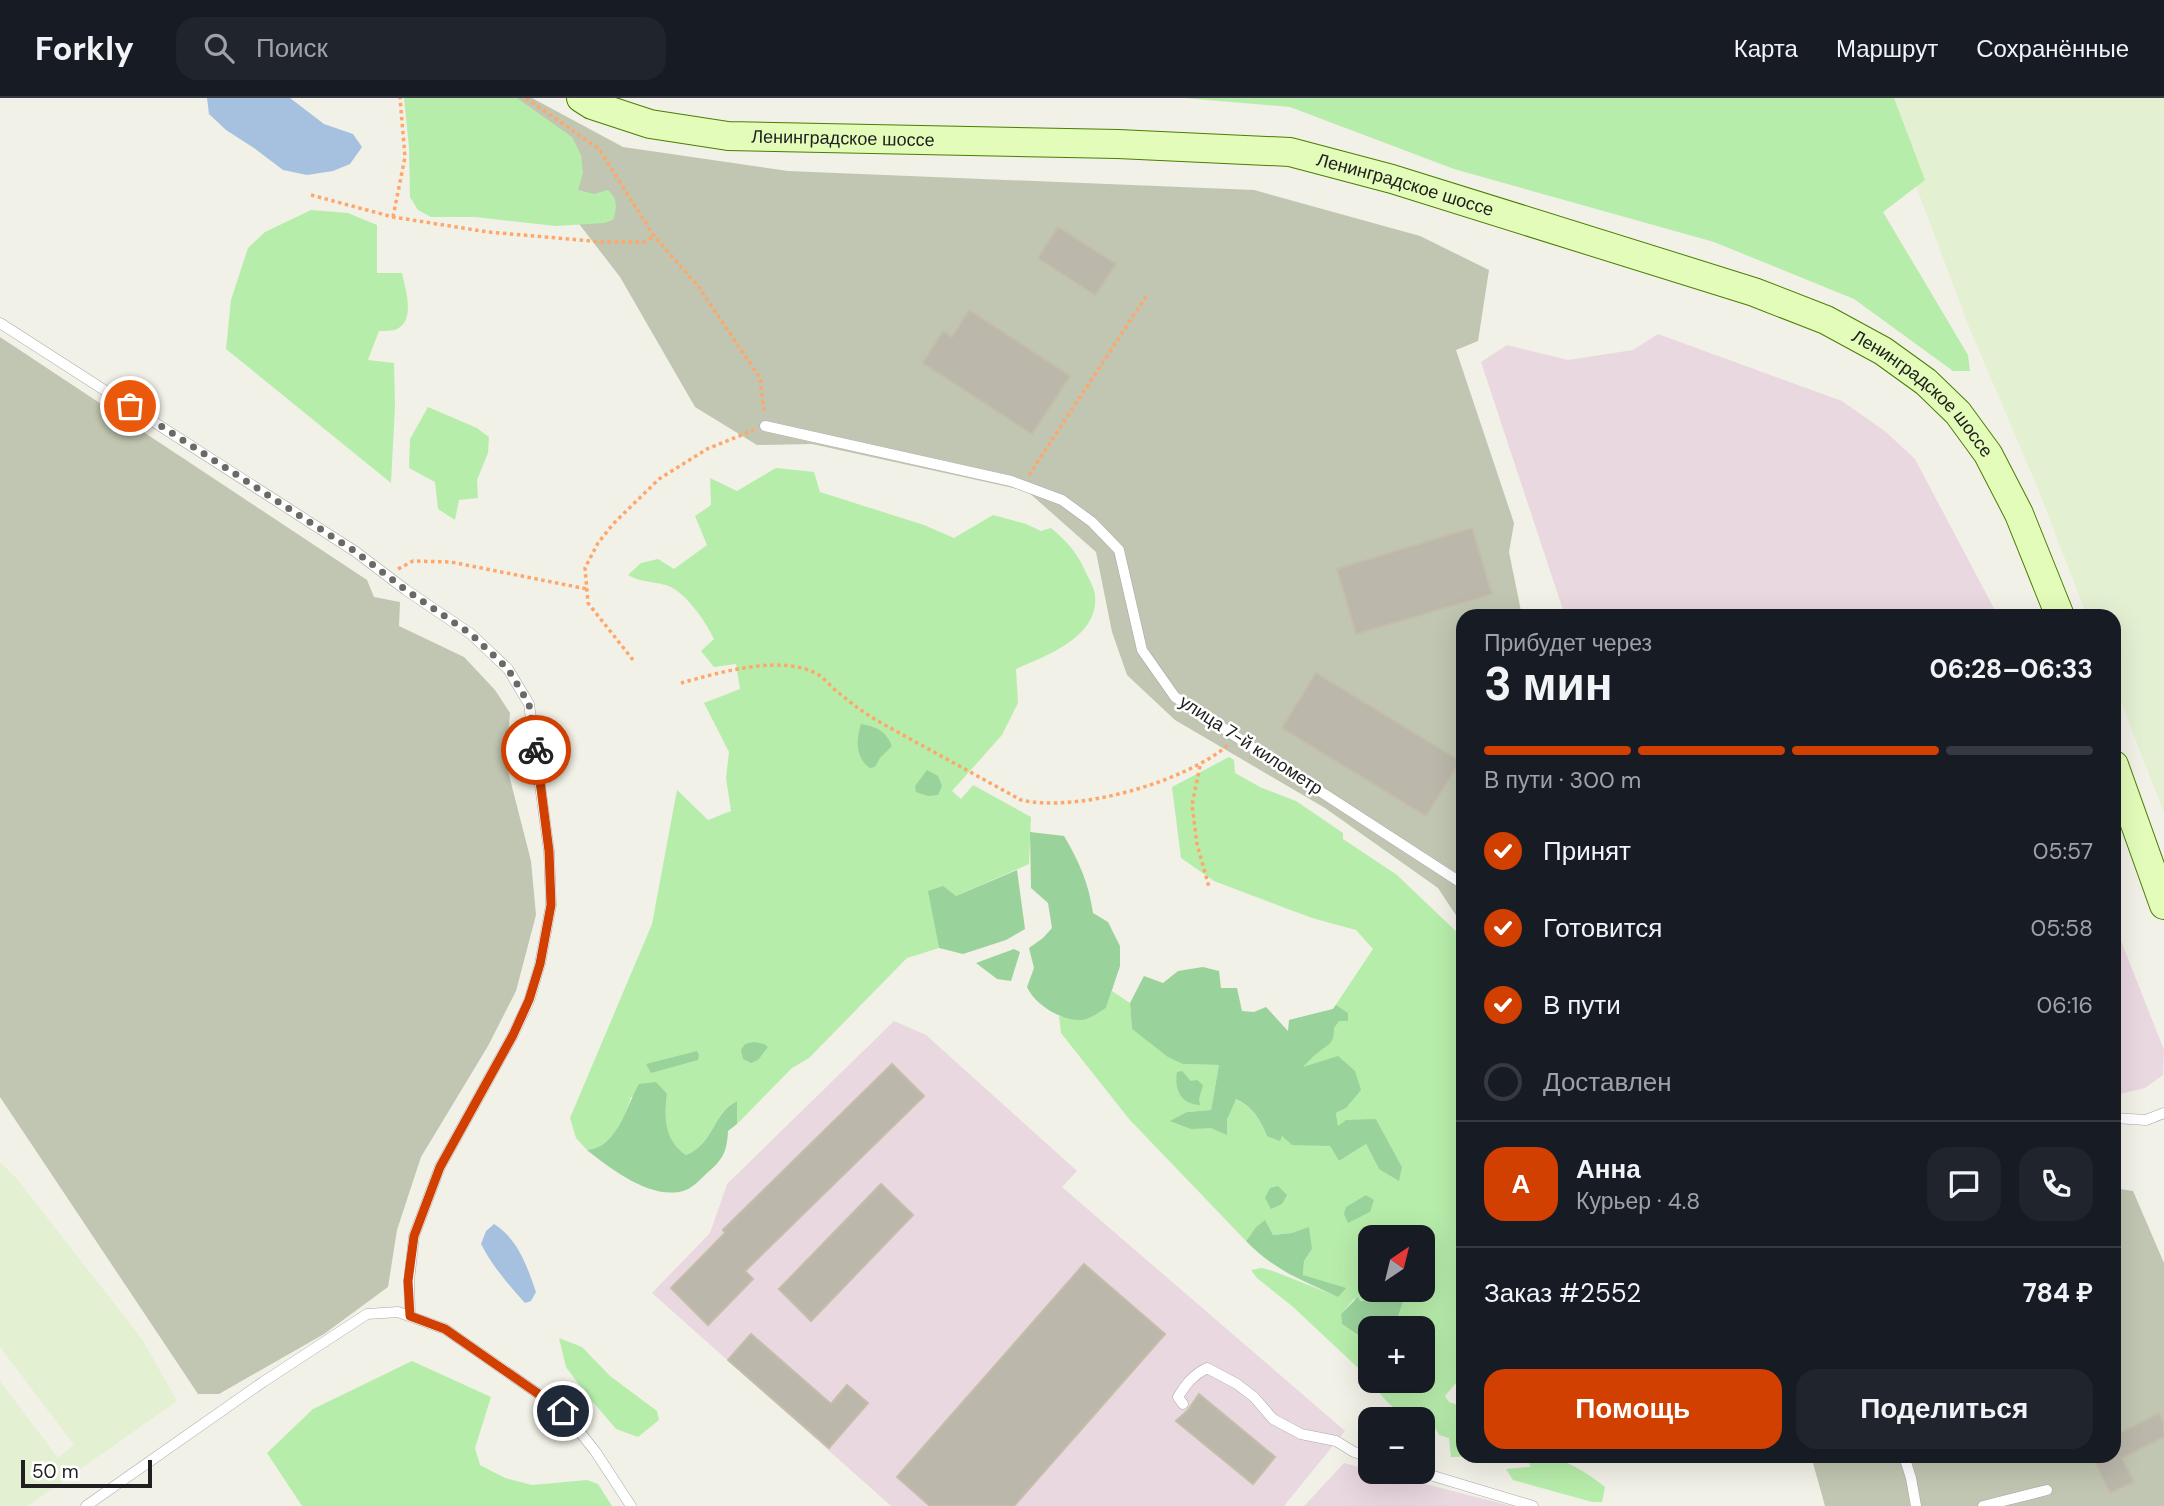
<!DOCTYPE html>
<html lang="ru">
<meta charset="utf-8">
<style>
body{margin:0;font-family:"DM Sans",sans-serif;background:#20242c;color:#f1f3f6;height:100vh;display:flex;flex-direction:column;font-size:26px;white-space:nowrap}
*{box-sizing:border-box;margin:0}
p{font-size:23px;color:#9ea1a6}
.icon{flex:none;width:38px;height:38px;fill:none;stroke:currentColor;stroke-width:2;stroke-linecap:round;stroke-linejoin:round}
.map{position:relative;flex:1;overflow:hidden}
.side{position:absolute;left:1456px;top:511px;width:665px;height:854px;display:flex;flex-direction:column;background:#171b24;border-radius:21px;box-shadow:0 7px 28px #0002}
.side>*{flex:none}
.needle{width:46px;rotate:35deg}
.fabs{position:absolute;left:1358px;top:1127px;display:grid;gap:14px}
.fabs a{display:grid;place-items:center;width:77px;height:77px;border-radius:14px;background:#171b24;box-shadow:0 7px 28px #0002;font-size:35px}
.scale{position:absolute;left:21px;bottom:18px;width:131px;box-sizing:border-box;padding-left:7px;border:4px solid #202020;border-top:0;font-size:19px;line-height:24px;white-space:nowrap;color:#202020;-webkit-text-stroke:5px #fff;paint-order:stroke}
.pin{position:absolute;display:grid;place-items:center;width:60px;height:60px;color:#fff;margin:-30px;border:4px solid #fff;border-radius:50%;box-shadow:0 2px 7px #0007}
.courier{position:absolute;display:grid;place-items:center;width:70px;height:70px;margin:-35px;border:5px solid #d14000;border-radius:50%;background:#fff;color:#222;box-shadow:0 2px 9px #0007}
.headline em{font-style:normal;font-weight:700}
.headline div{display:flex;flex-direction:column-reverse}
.headline{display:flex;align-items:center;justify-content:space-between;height:119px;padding:0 28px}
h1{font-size:46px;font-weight:700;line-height:52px}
.bar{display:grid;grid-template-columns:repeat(4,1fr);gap:10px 7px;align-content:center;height:84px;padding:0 28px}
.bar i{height:9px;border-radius:5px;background:#363941}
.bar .on{background:#d14000}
.bar p{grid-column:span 4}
.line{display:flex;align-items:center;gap:18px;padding:0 28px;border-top:2px solid #363941}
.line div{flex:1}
.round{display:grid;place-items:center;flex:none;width:74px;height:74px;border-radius:21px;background:#20242c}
ol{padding:0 28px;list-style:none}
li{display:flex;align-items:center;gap:21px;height:77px}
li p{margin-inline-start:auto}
li .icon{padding:7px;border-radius:50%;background:#d14000;color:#fff;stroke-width:4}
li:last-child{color:#9ea1a6}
li i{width:38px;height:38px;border:4px solid #363941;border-radius:50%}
.button{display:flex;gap:14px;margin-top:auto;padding:14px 28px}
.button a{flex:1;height:80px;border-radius:21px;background:#d14000;color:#fff;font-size:28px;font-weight:700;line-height:80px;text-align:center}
.button a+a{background:#20242c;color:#f1f3f6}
header{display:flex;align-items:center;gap:42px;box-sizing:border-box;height:98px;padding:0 35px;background:#171b24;border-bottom:2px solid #363941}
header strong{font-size:33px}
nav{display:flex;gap:38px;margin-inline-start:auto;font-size:24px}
.search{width:490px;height:63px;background:#20242c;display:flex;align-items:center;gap:18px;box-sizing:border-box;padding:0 24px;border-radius:21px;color:#9ea1a6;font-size:26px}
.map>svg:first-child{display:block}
.industrial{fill:#ead8e1}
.construction{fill:#c0c6b1}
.farmland{fill:#e4f0d2}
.grass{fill:#b7edab;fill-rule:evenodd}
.forest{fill:#9ad29b}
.water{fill:#a6c1e0}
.building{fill:#bbb7ab;stroke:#c4bda8;stroke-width:2}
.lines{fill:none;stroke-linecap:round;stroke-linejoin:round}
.lane-casing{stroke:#a7a7a7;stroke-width:11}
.secondary-casing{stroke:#4a7e01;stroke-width:30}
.path{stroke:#ffa76a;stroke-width:3.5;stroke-dasharray:3.5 3.5;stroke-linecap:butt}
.lane{stroke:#fff;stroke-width:10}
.secondary{stroke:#e4fcba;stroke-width:28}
.done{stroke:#696966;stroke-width:7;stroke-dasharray:0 12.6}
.route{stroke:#d14000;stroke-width:9}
.labels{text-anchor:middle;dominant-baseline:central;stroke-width:5;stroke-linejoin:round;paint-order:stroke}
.street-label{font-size:18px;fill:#202020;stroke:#fff}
</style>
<header>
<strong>Forkly</strong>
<div class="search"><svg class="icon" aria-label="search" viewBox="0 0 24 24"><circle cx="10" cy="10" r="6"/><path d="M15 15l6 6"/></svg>Поиск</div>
<nav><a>Карта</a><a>Маршрут</a><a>Сохранённые</a></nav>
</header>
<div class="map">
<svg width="2164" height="1408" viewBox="0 0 2164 1408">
<rect width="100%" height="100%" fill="#f1f1e7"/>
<path class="industrial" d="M1658,236L1842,303L1886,334L1915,361L1998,518H1565L1481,264L1507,247L1568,262L1633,252Z
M2114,825L2164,952L2163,977L2145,990L2120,996L2114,995Z
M894,923L926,937L1077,1073L1062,1089L1345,1333L1284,1408H891L652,1195L710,1135L727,1086Z
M1344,1365L1370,1372V1374H1378L1512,1408H1304Z"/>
<path class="construction" d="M482,0H532L623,49L788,73L1254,92L1420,138L1489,172L1478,243L1456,252L1514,425L1509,454L1522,518H1463V828L1438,790L1325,710L1175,622L1127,577L1112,534L1096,454L1027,393L812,346L757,347L695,309L620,179Z
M0,239L367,482L374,499L400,504L399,528L464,559L495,592L510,615L508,639V673L531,763L536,817L516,893L488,948L421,1059L397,1132L388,1189L324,1236L219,1296H198L0,999Z
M2114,1090L2133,1093L2164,1165V1408H1825L1811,1358H2114Z"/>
<path class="farmland" d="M1883,0H2164V715L2114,586V518H2087L2038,391L1969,229Z
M0,1064L17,1081L142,1241L177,1303L28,1408H0V1283L58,1360L74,1347L0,1249Z"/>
<path class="grass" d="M404,0H517L572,39L581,57L583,75L578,92L594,96L608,92C618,101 617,110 613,122L604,125L556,128L475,119H431L418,112L410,99L409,50Z
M1184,0H1894L1925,82L1883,114L1968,257L1970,273H1953L1854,201L1714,144L1454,71L1290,9Z
M311,112L348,115L377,127V175H402C405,190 416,222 397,231C393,233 384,233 379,233L368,262L394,265L395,308L391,385L226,251L231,202L248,150L265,134Z
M428,309L477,330L489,339L488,355L477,382L478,400L459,402L455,422L438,411L435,384L409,370L410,341Z
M776,370L814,374L820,394L924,427L954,440L993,417L1026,426L1041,433L1051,430C1068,444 1079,457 1087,477C1090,483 1095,491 1095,498C1099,539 1046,558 1016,571L1018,605L1002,637L952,693L961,701L973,687L1031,719L1029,766L956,798L929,793L939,850L907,860L809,960L792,970L737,1026V1003C713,1013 716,1044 686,1057C663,1040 664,1022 667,996L631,999C625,1020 611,1050 587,1052L576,1040L570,1020L652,826L677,692L708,722L731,713L726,680L729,654L704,605L740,591L736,566L714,569L701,553L714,541C706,524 688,498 671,489C657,483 641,485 628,477L641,465L658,461L674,471L707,447L695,418L711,407L710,380L737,393Z
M1229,659L1234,662L1235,675L1260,689L1296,703L1343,735V741L1397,777L1463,840V1284L1455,1286L1445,1298L1449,1304L1463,1309V1358H1489L1451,1359L1449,1340L1439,1337L1435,1330L1423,1324V1321C1399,1321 1383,1301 1371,1283H1423V1230H1370V1281L1292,1208L1257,1180L1251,1172L1262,1170L1273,1173L1339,1199L1303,1177L1304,1163L1312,1151L1292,1135L1273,1137L1264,1123L1256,1129L1246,1143L1129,1021L1061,935L1059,918L1083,922L1106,910L1112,893L1130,905L1132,931L1183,966L1219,967L1211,1012L1187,1014L1191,1030H1211L1227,1036V1023L1235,1001C1253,1009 1260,1021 1267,1038H1282L1330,1048L1339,1063L1366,1046L1379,1071L1402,1069L1376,1021L1338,1029L1336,1015L1346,1010L1316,966L1301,970L1289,937V922L1333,911L1373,851L1356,832L1312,820L1214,783L1181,760L1172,689ZM1370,1139H1423V1192H1390L1403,1203L1386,1222L1373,1226L1361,1239L1342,1226L1341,1216L1354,1201C1364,1206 1373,1201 1378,1192H1370Z
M559,1240L582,1249L610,1278L657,1313L659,1322L638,1339L616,1331L582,1291L566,1269Z
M412,1263L491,1299L475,1350L480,1367L505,1380L532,1387L587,1382L598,1386L612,1408H302L267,1355L313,1311Z
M1528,1358C1560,1358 1580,1369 1605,1389L1602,1404H1592L1513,1382L1506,1371L1530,1369Z"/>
<path class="forest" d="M861,626C877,629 886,633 892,648L880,660L875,669L870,670C855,660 856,641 861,626Z
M927,672L938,678L942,688L938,697L928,698L916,694L915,688Z
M1030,734L1064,738C1079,763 1089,786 1093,815L1108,824L1120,848V868L1106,910C1099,914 1089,922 1081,922C1062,923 1035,907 1027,889L1034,870L1029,850L1043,840L1052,830L1048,805L1031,790Z
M1017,772L1025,831L1006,842L963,856L939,850L928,793L943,788L956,798Z
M1014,851L1020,854L1011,883L997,881L976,865Z
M1203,869L1219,873L1221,890H1237L1242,913L1254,914L1266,909L1288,933L1289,922L1333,911L1336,907L1348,915V923H1339L1334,930C1334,944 1331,945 1320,953C1314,957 1308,964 1303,969L1338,958L1355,973L1361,992L1346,1010L1336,1015L1338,1028L1346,1022L1376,1021L1402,1069L1399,1083L1379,1071L1366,1046L1339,1063L1330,1048L1292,1047L1282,1038L1280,1043L1267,1038C1260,1021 1253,1009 1236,1001L1227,1022V1037L1211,1030L1191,1031L1170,1023L1187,1014L1211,1012L1219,967L1183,966L1168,959L1132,931L1130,905L1144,878L1163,885L1178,873Z
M754,944L764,946L768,949L758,962L751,965L743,961L741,952L745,946Z
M697,953L699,957L698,962L651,975L646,966Z
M1182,973L1191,983L1197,982L1203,987L1199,1001L1200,1007C1181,1006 1174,992 1177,974Z
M656,984L667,996C664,1021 664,1041 686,1057C716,1044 712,1015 737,1003V1026L728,1033C727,1053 723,1062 707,1075C701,1081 693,1089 686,1092C653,1104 611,1071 587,1052C618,1049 626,1008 639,986Z
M1278,1088L1287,1097L1282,1106L1271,1111L1265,1100L1270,1090Z
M1366,1097L1374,1102L1370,1114L1348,1125L1344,1116L1346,1109Z
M1265,1122L1273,1137L1292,1135L1309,1129L1312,1151L1304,1163L1303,1177L1346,1190L1338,1199C1302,1182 1275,1173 1246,1143L1256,1129Z
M1378,1192H1390L1403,1203L1397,1221L1373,1226L1361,1239L1342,1226L1341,1216L1358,1199L1360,1203L1369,1202Z"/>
<path class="water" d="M207,0H290L324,26L353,36L362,49L350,66L333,73L307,77L283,72L254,50L226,32L209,16Z
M494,1126C518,1141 527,1168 536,1194L531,1203L525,1205C508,1186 493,1169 481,1146L486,1133Z"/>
<path class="building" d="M1058,129L1116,166L1095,197L1038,160Z
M969,212L1070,278L1032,336L923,265L943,233L952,239Z
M1472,430L1492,496L1356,536L1337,471Z
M1316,575L1460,663L1426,718L1282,630Z
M892,966L924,998L745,1173L753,1181L708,1227L671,1190L725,1135L723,1132Z
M881,1086L913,1117L811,1223L779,1191Z
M1084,1166L1165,1236L1014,1408H930L897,1379Z
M751,1236L831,1306L847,1287L868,1305L829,1350L728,1262Z
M1199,1296L1275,1359L1253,1386L1176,1323L1188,1312Z
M2159,1315L2164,1325V1339L2122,1360L2134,1384L2110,1395L2092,1358H2114V1338Z"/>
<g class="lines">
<g class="lane-casing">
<path id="lane" d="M0,225L356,454L406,492L471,536L508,571L529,606L549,753L551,807L540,866L529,903L513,937L440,1069L414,1138L409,1183L410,1218
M765,328L1011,383L1062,402L1092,424L1119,452L1142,552L1175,599L1463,786
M2114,1020L2146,1022L2164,1015
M1183,1306L1178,1299C1186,1286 1193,1277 1207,1270L1237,1286L1254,1299L1273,1321L1301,1336L1336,1343L1354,1354L1370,1359
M1904,1358L1911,1380L1916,1408
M1420,1374L1533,1408
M86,1408L263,1284L367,1216L398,1214L445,1231L563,1313L595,1353L631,1408
M1983,1408L2047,1392"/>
</g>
<g class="secondary-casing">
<g id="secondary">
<path id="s1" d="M581,0L592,7L650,26L728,38L1118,46L1290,54L1392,81L1754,194L1826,222L1883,253L1926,284L1958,315L1988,356L2019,416L2060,518"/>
<path d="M2114,667L2164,807"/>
</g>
</g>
<path class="path" d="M526,0L599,51L654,138L698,188L760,280L764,315
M311,97L393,119L488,134L603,144H644L654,138
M393,119L405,59L400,0
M1029,377L1147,197
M398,471L413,463L451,464L587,491
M633,562L588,505L585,470L598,445L613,426L659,381L707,351L754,332
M681,585C718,575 782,555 819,577C826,582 832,590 839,595C853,607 867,617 883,626L1021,702C1077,715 1185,684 1228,647
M1200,668L1192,707L1197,746L1209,789"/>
<use href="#lane" class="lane"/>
<use href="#secondary" class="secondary"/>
</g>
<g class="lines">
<path class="done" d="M130,308L356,454L406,492L471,536L508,571L529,606L536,652"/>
<path class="route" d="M536,652L549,753L551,807L540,866L529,902L513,937L440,1069L414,1138L408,1183L410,1218L445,1231L563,1313"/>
</g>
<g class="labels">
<g class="street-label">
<text stroke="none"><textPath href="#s1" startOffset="268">Ленинградское шоссе</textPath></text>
<text stroke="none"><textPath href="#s1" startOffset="835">Ленинградское шоссе</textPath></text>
<text stroke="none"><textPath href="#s1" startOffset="1400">Ленинградское шоссе</textPath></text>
<text transform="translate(1251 647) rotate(33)">улица 7-й километр</text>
</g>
</g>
</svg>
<div class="fabs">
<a><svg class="needle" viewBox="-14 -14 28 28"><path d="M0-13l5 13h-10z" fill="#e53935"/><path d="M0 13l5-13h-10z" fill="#9ea1a6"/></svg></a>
<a>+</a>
<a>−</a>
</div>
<div class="scale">50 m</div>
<div class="pin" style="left:130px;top:308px;background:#ea580c"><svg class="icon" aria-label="bag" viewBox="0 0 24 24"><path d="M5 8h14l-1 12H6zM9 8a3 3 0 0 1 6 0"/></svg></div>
<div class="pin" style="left:563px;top:1313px;background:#1f2937"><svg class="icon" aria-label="home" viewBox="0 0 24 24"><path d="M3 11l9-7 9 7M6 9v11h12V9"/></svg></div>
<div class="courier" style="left:536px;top:652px"><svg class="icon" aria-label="bike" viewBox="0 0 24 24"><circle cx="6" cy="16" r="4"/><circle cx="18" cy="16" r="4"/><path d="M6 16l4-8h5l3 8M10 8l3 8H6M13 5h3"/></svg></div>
<section class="side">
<div class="headline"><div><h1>3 мин</h1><p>Прибудет через</p></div><em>06:28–06:33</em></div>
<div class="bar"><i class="on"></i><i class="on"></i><i class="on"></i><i></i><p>В пути · 300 m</p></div>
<ol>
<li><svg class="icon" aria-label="check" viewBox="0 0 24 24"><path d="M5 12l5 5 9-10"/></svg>Принят<p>05:57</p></li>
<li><svg class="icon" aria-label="check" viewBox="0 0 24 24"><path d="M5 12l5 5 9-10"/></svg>Готовится<p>05:58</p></li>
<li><svg class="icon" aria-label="check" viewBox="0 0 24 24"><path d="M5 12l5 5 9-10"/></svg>В пути<p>06:16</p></li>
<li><i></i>Доставлен</li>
</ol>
<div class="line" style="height:126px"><b class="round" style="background:#d14000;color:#fff">А</b><div><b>Анна</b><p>Курьер · 4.8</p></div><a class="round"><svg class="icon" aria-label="chat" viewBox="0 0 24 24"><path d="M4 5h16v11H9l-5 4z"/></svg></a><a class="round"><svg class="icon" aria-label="phone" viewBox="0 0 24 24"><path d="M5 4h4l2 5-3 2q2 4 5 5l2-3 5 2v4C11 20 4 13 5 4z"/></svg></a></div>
<div class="line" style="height:91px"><div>Заказ #2552</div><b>784 ₽</b></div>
<div class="button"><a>Помощь</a><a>Поделиться</a></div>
</section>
</div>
